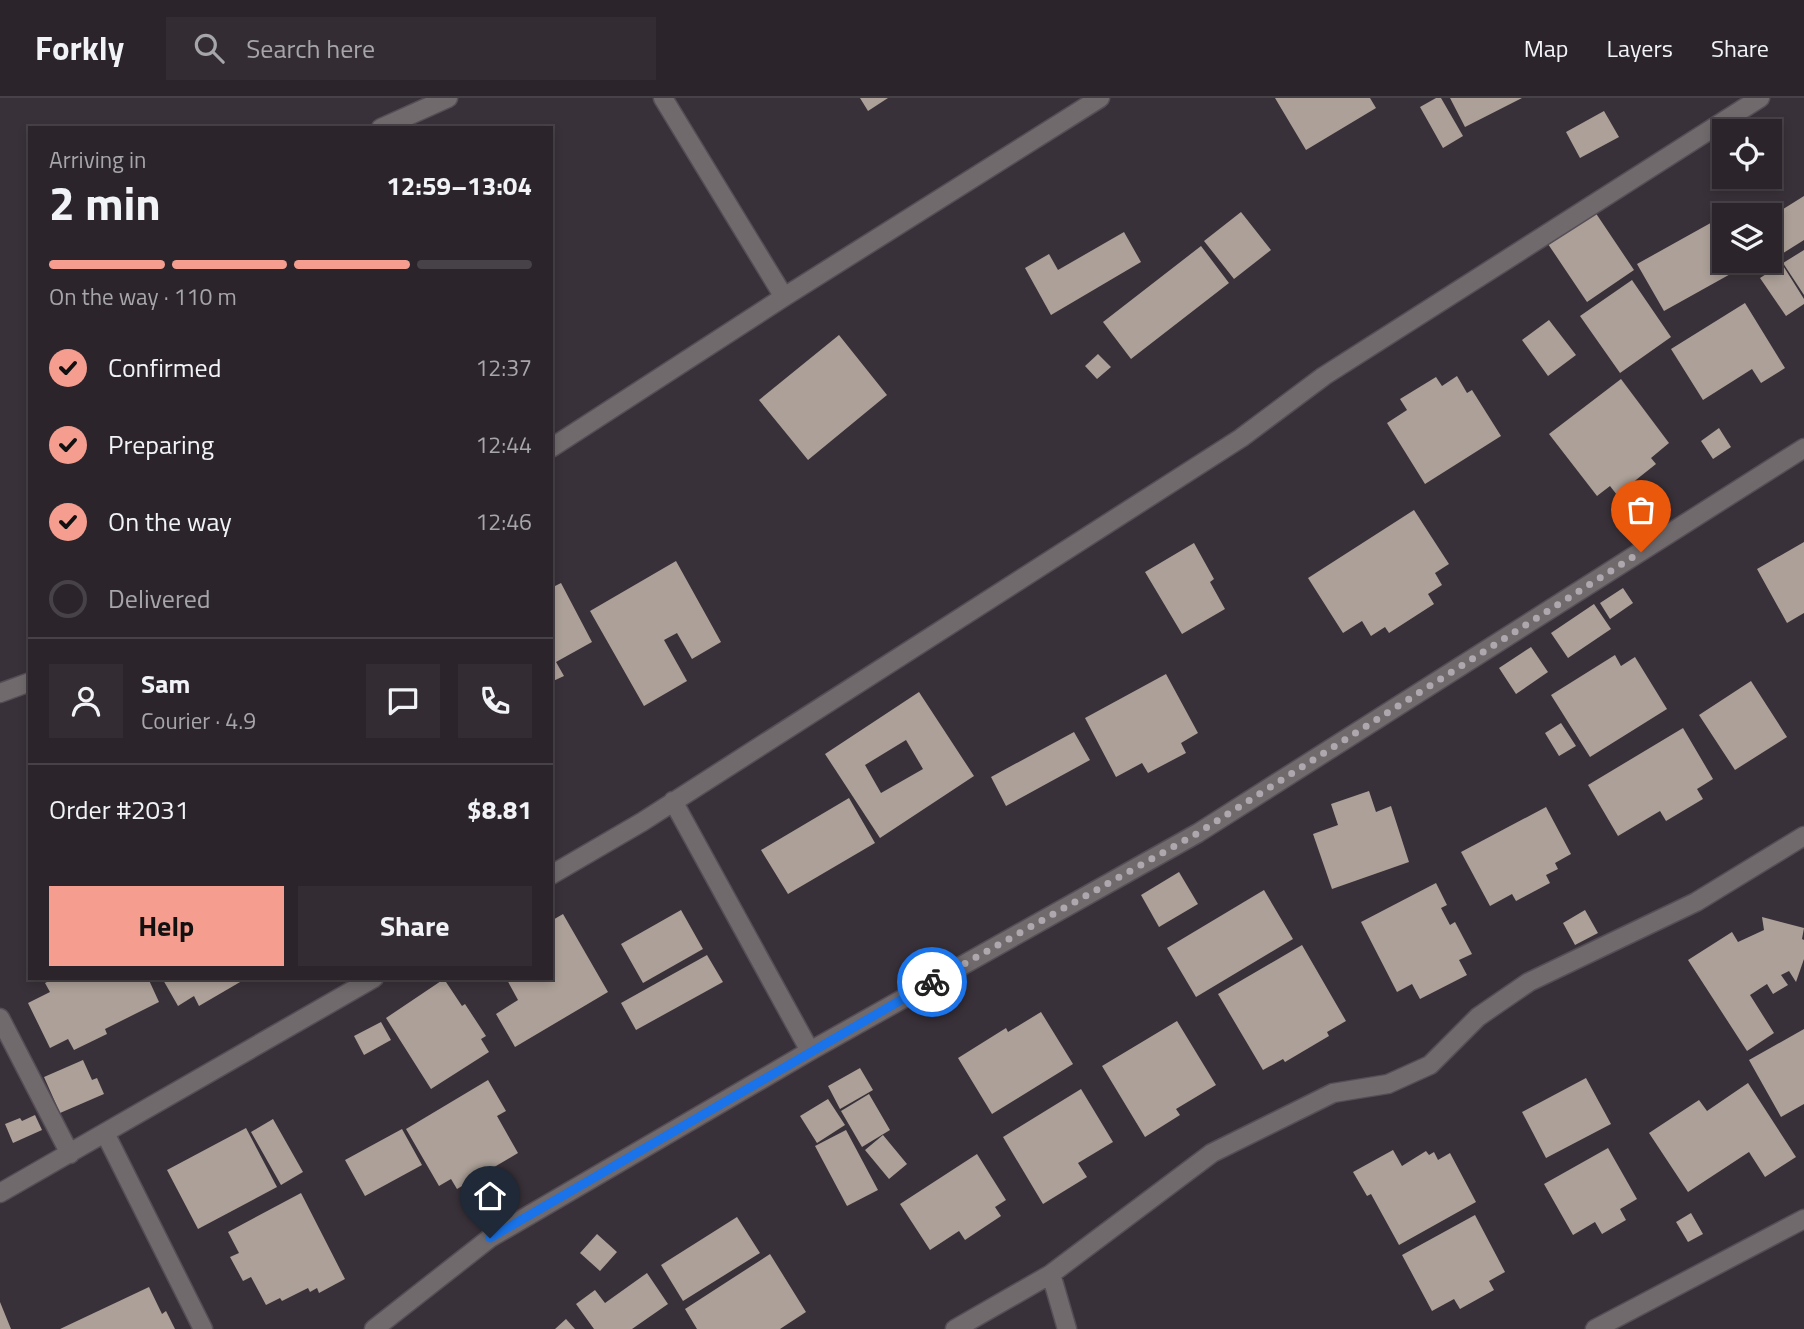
<!DOCTYPE html>
<meta charset="utf-8">
<style>
body{margin:0;font-family:"Titillium Web",sans-serif;background:#332d33;color:#f1f3f6;height:100vh;display:flex;flex-direction:column;font-size:26px;white-space:nowrap}
*{box-sizing:border-box;margin:0}
p{font-size:23px;color:#a6a5a9}
.icon{flex:none;width:38px;height:38px;fill:none;stroke:currentColor;stroke-width:2;stroke-linecap:round;stroke-linejoin:round}
.map{position:relative;flex:1;overflow:hidden}
.sheet{position:absolute;left:28px;top:28px;width:525px;height:854px;display:flex;flex-direction:column;background:#2b252b;border-radius:0px;box-shadow:0 4px 10px #0003,0 0 0 2px #474247}
.sheet>*{flex:none}
.tools{position:absolute;left:1712px;top:21px;display:grid;gap:14px}
.tools a{display:grid;place-items:center;width:70px;height:70px;border-radius:0px;background:#2b252b;box-shadow:0 4px 10px #0003,0 0 0 2px #474247;font-size:35px}
.pin{position:absolute;display:grid;place-items:center;width:60px;height:60px;color:#fff;margin:-72px -30px;border-radius:50% 50% 50% 0;rotate:-45deg;box-shadow:0 0 7px #0007}
.pin .icon{rotate:45deg}
.courier{position:absolute;display:grid;place-items:center;width:70px;height:70px;margin:-35px;border:5px solid #1a73e8;border-radius:50%;background:#fff;color:#222;box-shadow:0 2px 9px #0007}
.headline em{font-style:normal;font-weight:700}
.headline div{display:flex;flex-direction:column-reverse}
.headline{display:flex;align-items:center;justify-content:space-between;height:119px;padding:0 21px}
h1{font-size:46px;font-weight:700;line-height:52px}
.bar{display:grid;grid-template-columns:repeat(4,1fr);gap:10px 7px;align-content:center;height:84px;padding:0 21px}
.bar i{height:9px;border-radius:5px;background:#474247}
.bar .on{background:#f59d8f}
.bar p{grid-column:span 4}
.line{display:flex;align-items:center;gap:18px;padding:0 21px;border-top:2px solid #474247}
.line div{flex:1}
.round{display:grid;place-items:center;flex:none;width:74px;height:74px;border-radius:0px;background:#332d33}
ol{padding:0 21px;list-style:none}
li{display:flex;align-items:center;gap:21px;height:77px}
li p{margin-inline-start:auto}
li .icon{padding:7px;border-radius:50%;background:#f59d8f;color:#111;stroke-width:4}
li:last-child{color:#a6a5a9}
li i{width:38px;height:38px;border:4px solid #474247;border-radius:50%}
.cta{display:flex;gap:14px;margin-top:auto;padding:14px 21px}
.cta a{flex:1;height:80px;border-radius:0px;background:#f59d8f;color:#111;font-size:28px;font-weight:700;line-height:80px;text-align:center}
.cta a+a{background:#332d33;color:#f1f3f6}
header{display:flex;align-items:center;gap:42px;box-sizing:border-box;height:98px;padding:0 35px;background:#2b252b;border-bottom:2px solid #474247}
header strong{font-size:33px}
nav{display:flex;gap:38px;margin-inline-start:auto;font-size:24px}
.search{width:490px;height:63px;background:#332d33;display:flex;align-items:center;gap:18px;box-sizing:border-box;padding:0 24px;border-radius:0px;color:#a6a5a9;font-size:26px}
.map>svg:first-child{display:block}
.building{fill:#aca098;fill-rule:evenodd}
.lines{fill:none;stroke-linecap:round;stroke-linejoin:round}
.minor-casing{stroke:#564e56;stroke-width:21}
.minor{stroke:#706a6c;stroke-width:18}
.done{stroke:#aea8ae;stroke-width:7;stroke-dasharray:0 12.6}
.route{stroke:#1a73e8;stroke-width:9}
</style>
<header>
<strong>Forkly</strong>
<div class="search"><svg class="icon" aria-label="search" viewBox="0 0 24 24"><circle cx="10" cy="10" r="6"/><path d="M15 15l6 6"/></svg>Search here</div>
<nav><a>Map</a><a>Layers</a><a>Share</a></nav>
</header>
<div class="map">
<svg width="1804" height="1231" viewBox="0 0 1804 1231">
<rect width="100%" height="100%" fill="#393139"/>
<path class="building" d="M860,0H888L868,13Z
M1275,0H1370L1376,10L1306,52Z
M1436,0H1441L1463,38L1443,50L1420,9Z
M1450,0H1522L1465,29Z
M1604,13L1619,39L1580,60L1566,34Z
M1804,98V142L1769,164V120Z
M1593,111L1634,172L1587,204L1546,143Z
M1241,114L1271,152L1234,181L1204,143Z
M1716,122L1724,135V163H1739L1743,169L1664,213L1637,166Z
M1124,134L1141,164L1051,217L1025,170L1049,156L1058,172Z
M1201,148L1229,185L1131,261L1103,224Z
M1804,152V197L1783,165Z
M1782,166L1804,201V206L1786,218L1760,180Z
M1632,182L1671,239L1620,275L1580,218Z
M1745,205L1785,270L1761,285L1752,271L1703,302L1671,251Z
M1549,222L1576,257L1548,278L1522,242Z
M839,237L887,297L808,362L759,302Z
M1098,256L1111,269L1097,281L1085,268Z
M1457,278L1467,295L1472,292L1501,338L1425,386L1387,325L1407,312L1400,301L1436,279L1442,288Z
M1621,281L1669,345L1651,360L1656,366L1617,397L1610,388L1597,398L1549,336Z
M1719,330L1731,349L1713,361L1701,343Z
M1414,412L1449,466L1435,475L1442,487L1428,496L1434,506L1389,535L1385,529L1371,538L1362,523L1343,535L1308,480Z
M1804,444V515L1787,525L1757,471Z
M1194,445L1214,481L1210,484L1225,511L1182,536L1145,474Z
M676,463L721,544L692,561L677,535L664,542L687,583L644,608L590,513Z
M561,485L592,544L556,564L564,578L551,584V490Z
M1623,490L1633,505L1610,521L1600,505Z
M1594,506L1611,531L1568,560L1551,535Z
M1531,549L1548,574L1516,596L1499,570Z
M1615,557L1621,568L1635,559L1667,611L1590,659L1551,597Z
M1166,576L1198,635L1181,645L1186,655L1148,675L1142,665L1116,679L1085,620Z
M1751,583L1787,639L1735,672L1699,617Z
M919,594L974,678L880,740L825,656ZM906,642L923,671L881,695L865,667Z
M1561,625L1576,648L1559,658L1545,635Z
M1683,630L1713,681L1697,691L1703,701L1666,723L1660,713L1618,738L1588,687Z
M1074,634L1090,662L1006,708L991,679Z
M1369,693L1376,714L1391,708L1409,764L1332,791L1313,736L1338,727L1331,706Z
M849,700L875,745L788,796L761,752Z
M1546,709L1571,756L1555,765L1558,771L1546,777L1550,785L1516,803L1512,796L1490,808L1461,754Z
M1179,774L1198,806L1159,829L1141,797Z
M1436,785L1447,807L1441,810L1450,827L1455,824L1472,856L1459,862L1467,877L1420,901L1412,886L1397,894L1361,824Z
M1264,792L1293,841L1196,899L1167,850Z
M681,812L703,851L643,885L621,846Z
M1585,812L1598,835L1575,847L1563,825Z
M563,816L608,894L515,949L496,916L518,902L506,880H551V823Z
M1762,819L1804,830L1802,841L1804,842V861L1796,884L1789,873L1781,877L1788,887L1773,896L1767,886L1750,897L1774,935L1747,953L1688,862L1732,834L1738,844L1764,832Z
M1302,847L1346,923L1327,934L1329,938L1285,964L1283,961L1263,972L1218,896Z
M707,857L723,884L636,932L621,905Z
M55,880H148L159,904L105,931L107,936L74,952L68,941L50,950L28,905L50,894L45,885Z
M162,880H247L199,908L194,898L178,908Z
M444,881L462,908L465,906L486,938L481,941L489,954L431,991L386,920Z
M1041,914L1073,966L992,1016L958,960L1006,930L1008,934Z
M1177,923L1216,987L1176,1011L1180,1017L1145,1039L1102,968Z
M381,924L391,942L364,957L354,938Z
M1804,931V1006L1781,1019L1749,962Z
M83,962L92,982L97,980L104,996L60,1015L44,979Z
M860,970L873,992L840,1011L828,988Z
M1586,980L1611,1026L1546,1060L1522,1014Z
M488,982L506,1013L497,1018L518,1055L457,1091L451,1081L439,1088L406,1031Z
M1748,985L1796,1059L1765,1079L1749,1054L1688,1094L1649,1035L1699,1002L1707,1013Z
M1081,991L1113,1044L1078,1065L1087,1079L1043,1106L1003,1039Z
M869,996L890,1032L862,1049L841,1013Z
M828,1001L845,1027L817,1045L800,1018Z
M35,1017L42,1032L13,1045L5,1026L20,1020L22,1023Z
M273,1021L303,1074L281,1087L251,1034Z
M246,1030L277,1089L198,1131L167,1072Z
M402,1031L422,1067L365,1098L345,1062Z
M846,1032L878,1092L847,1108L815,1048Z
M883,1037L907,1066L889,1081L865,1052Z
M1608,1050L1637,1101L1620,1111L1626,1122L1602,1136L1595,1124L1573,1137L1544,1086Z
M1393,1052L1402,1068L1426,1053L1429,1057L1434,1054L1438,1062L1450,1055L1476,1104L1399,1147L1371,1096L1367,1098L1353,1074Z
M977,1056L1006,1102L995,1109L1001,1118L965,1142L959,1133L930,1152L900,1106Z
M301,1095L345,1181L319,1195L317,1190L310,1194L308,1190L282,1203L280,1200L266,1207L251,1179L243,1183L230,1159L239,1155L228,1134Z
M1691,1115L1703,1136L1688,1144L1676,1124Z
M1475,1117L1505,1174L1489,1183L1494,1192L1460,1211L1454,1201L1432,1213L1402,1157Z
M737,1119L760,1155L683,1203L661,1167Z
M597,1136L617,1154L600,1173L580,1155Z
M770,1156L806,1214L780,1231H697L685,1211Z
M647,1175L668,1206L632,1231H594L576,1206L595,1192L605,1205Z
M149,1189L162,1216L166,1213L175,1231H60Z
M0,1204L11,1231H0Z
M566,1221L575,1231H555Z"/>
<g class="lines">
<g class="minor-casing">
<path id="minor" d="M663,0L784,199
M381,30L448,0
M551,350L784,199L1100,0
M0,595L30,584
M673,703L810,953
M551,777L642,724L1241,340L1324,278L1760,0
M0,920L70,1056
M105,1035L203,1231
M0,1095L374,880
M1051,1176L1067,1231
M374,1231L490,1140L810,953L1198,735L1804,350
M955,1231L1051,1176L1212,1055L1333,995L1388,986L1430,967L1478,919L1529,884L1696,804L1804,738
M1595,1231L1804,1121"/>
</g>
<use href="#minor" class="minor"/>
</g>
<g class="lines">
<path class="done" d="M932,884L1198,735L1641,454"/>
<path class="route" d="M490,1140L932,884"/>
</g>
</svg>
<div class="tools">
<a><svg class="icon" aria-label="locate" viewBox="0 0 24 24"><circle cx="12" cy="12" r="6"/><path d="M12 2v4M12 18v4M2 12h4M18 12h4"/></svg></a>
<a><svg class="icon" aria-label="layers" viewBox="0 0 24 24"><path d="M12 4l9 5-9 5-9-5zM3 14l9 5 9-5"/></svg></a>
</div>
<div class="pin" style="left:1641px;top:454px;background:#ea580c"><svg class="icon" aria-label="bag" viewBox="0 0 24 24"><path d="M5 8h14l-1 12H6zM9 8a3 3 0 0 1 6 0"/></svg></div>
<div class="pin" style="left:490px;top:1140px;background:#1f2937"><svg class="icon" aria-label="home" viewBox="0 0 24 24"><path d="M3 11l9-7 9 7M6 9v11h12V9"/></svg></div>
<div class="courier" style="left:932px;top:884px"><svg class="icon" aria-label="bike" viewBox="0 0 24 24"><circle cx="6" cy="16" r="4"/><circle cx="18" cy="16" r="4"/><path d="M6 16l4-8h5l3 8M10 8l3 8H6M13 5h3"/></svg></div>
<section class="sheet">
<div class="headline"><div><h1>2 min</h1><p>Arriving in</p></div><em>12:59–13:04</em></div>
<div class="bar"><i class="on"></i><i class="on"></i><i class="on"></i><i></i><p>On the way · 110 m</p></div>
<ol>
<li><svg class="icon" aria-label="check" viewBox="0 0 24 24"><path d="M5 12l5 5 9-10"/></svg>Confirmed<p>12:37</p></li>
<li><svg class="icon" aria-label="check" viewBox="0 0 24 24"><path d="M5 12l5 5 9-10"/></svg>Preparing<p>12:44</p></li>
<li><svg class="icon" aria-label="check" viewBox="0 0 24 24"><path d="M5 12l5 5 9-10"/></svg>On the way<p>12:46</p></li>
<li><i></i>Delivered</li>
</ol>
<div class="line" style="height:126px"><a class="round"><svg class="icon" aria-label="person" viewBox="0 0 24 24"><circle cx="12" cy="8" r="4"/><path d="M4 21q1-7 8-7t8 7"/></svg></a><div><b>Sam</b><p>Courier · 4.9</p></div><a class="round"><svg class="icon" aria-label="chat" viewBox="0 0 24 24"><path d="M4 5h16v11H9l-5 4z"/></svg></a><a class="round"><svg class="icon" aria-label="phone" viewBox="0 0 24 24"><path d="M5 4h4l2 5-3 2q2 4 5 5l2-3 5 2v4C11 20 4 13 5 4z"/></svg></a></div>
<div class="line" style="height:91px"><div>Order #2031</div><b>$8.81</b></div>
<div class="cta"><a>Help</a><a>Share</a></div>
</section>
</div>
